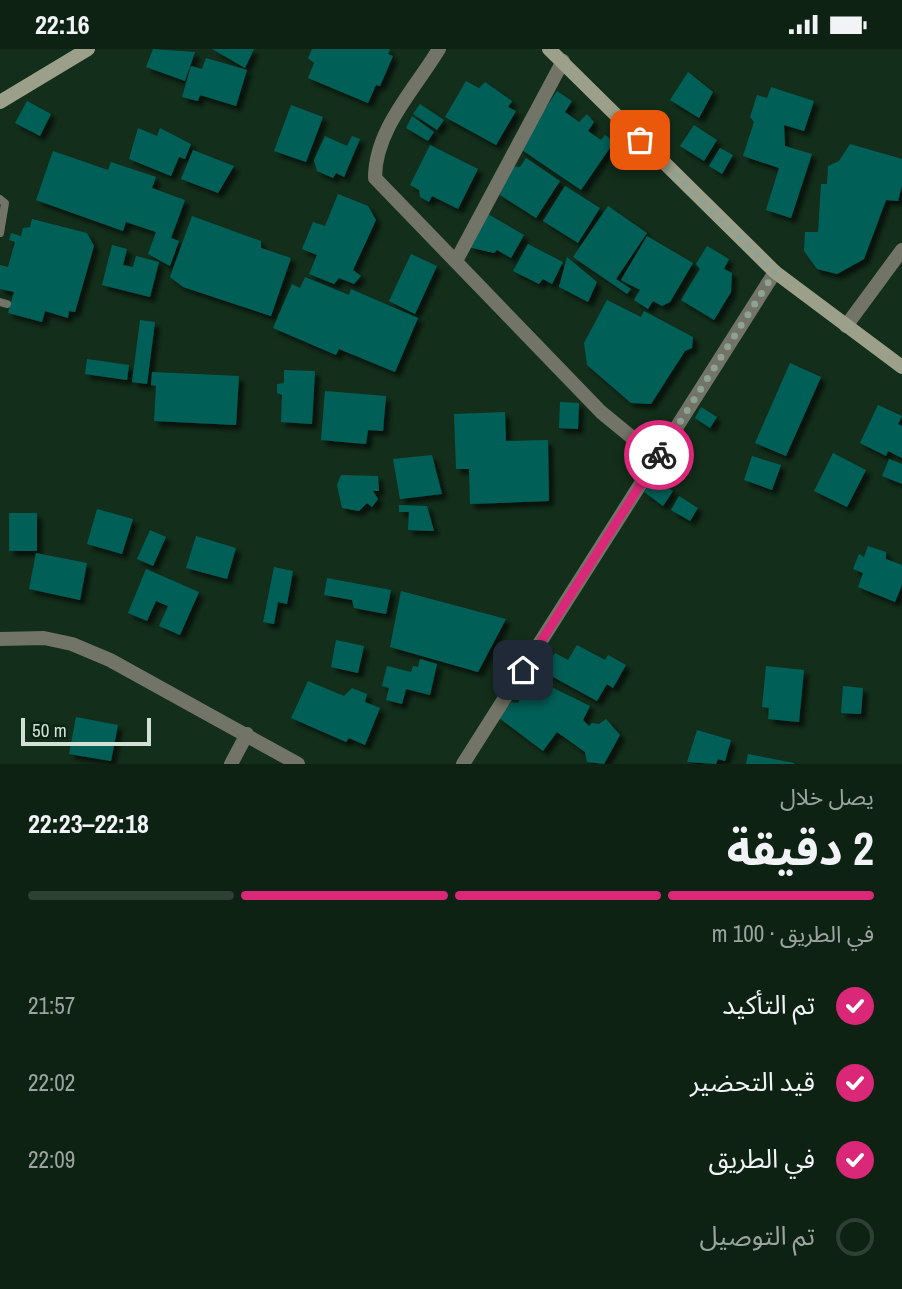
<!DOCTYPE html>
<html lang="ar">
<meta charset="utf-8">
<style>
body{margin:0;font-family:"Archivo Narrow","Noto Sans Arabic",sans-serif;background:#172a1d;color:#f1f3f6;direction:rtl;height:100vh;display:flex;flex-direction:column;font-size:26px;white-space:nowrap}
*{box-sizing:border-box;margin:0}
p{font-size:23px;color:#9ba4a0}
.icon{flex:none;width:38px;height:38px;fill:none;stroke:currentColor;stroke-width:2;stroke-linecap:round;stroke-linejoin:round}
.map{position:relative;height:715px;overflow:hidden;direction:ltr}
.panel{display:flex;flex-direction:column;background:#0e2214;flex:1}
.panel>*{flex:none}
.scale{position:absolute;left:21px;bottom:18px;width:130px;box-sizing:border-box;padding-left:7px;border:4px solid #d1e1d4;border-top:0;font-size:19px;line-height:24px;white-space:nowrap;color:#d1e1d4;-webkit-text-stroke:5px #092412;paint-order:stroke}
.pin{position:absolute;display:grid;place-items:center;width:60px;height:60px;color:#fff;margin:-30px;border-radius:14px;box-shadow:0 4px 10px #0006}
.courier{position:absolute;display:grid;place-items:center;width:70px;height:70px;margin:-35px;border:5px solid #db2777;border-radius:50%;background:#fff;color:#222;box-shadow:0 2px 9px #0007}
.headline em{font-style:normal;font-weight:700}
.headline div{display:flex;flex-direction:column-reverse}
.headline{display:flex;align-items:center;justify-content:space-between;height:119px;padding:0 28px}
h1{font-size:46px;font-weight:700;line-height:52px}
.bar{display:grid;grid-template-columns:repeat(4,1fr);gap:10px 7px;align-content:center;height:84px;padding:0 28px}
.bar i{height:9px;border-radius:5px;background:#2e3f34}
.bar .on{background:#db2777}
.bar p{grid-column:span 4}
ol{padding:0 28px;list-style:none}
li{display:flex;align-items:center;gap:21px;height:77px}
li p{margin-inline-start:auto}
li .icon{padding:7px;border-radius:50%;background:#db2777;color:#fff;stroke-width:4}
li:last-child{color:#9ba4a0}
li i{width:38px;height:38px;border:4px solid #2e3f34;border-radius:50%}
.status{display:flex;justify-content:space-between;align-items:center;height:49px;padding:0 35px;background:#0e2214;direction:ltr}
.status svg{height:19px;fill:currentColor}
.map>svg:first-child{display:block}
.building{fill:#026059;filter:url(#shadow)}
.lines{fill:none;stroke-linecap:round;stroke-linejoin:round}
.lane{stroke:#717466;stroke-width:8}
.street{stroke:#717466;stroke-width:14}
.secondary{stroke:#9ca08a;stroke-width:14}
.done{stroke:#8ea293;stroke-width:7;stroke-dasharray:0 12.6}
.route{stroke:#db2777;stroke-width:9}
</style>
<div class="status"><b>22:16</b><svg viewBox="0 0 49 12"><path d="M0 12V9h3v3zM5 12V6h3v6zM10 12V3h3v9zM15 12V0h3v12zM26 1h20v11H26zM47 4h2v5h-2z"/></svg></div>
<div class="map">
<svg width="902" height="715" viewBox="0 0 902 715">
<defs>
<filter id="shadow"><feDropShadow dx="5" dy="5" stdDeviation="2" flood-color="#0009"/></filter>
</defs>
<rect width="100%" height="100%" fill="#132e1b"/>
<path class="building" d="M153,0L195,3L185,32L146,18Z
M212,0H254L245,19Z
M312,0H390L388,5L393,7L380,37L376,36L368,54L308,29L314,14L308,9Z
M206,9L247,21L236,57L200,46L198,52L182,48L191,17L202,20Z
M688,23L713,43L699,69L670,51Z
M466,32L479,39L485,33L512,52L508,58L516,62L496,96L445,68Z
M771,38L814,52L804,82L784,76L785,97L812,105L791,169L766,161L779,119L743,107L754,73L750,68L757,46L767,49Z
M557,42L572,52L565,63L579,73L587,65L594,73L588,82L601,91L605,86L614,93L581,141L519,99Z
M27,52L51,65L40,87L15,74Z
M420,55L444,71L437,81L413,65Z
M291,56L323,68L306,113L274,102Z
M412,67L434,83L428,92L406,79Z
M694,76L717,91L704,112L680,97Z
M138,79L157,87L160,79L191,95L185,110L179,108L171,127L129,110Z
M325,87L347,97L352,87L360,90L344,128L336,124L333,129L317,122L314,111Z
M850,95L902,110V136L898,152L886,151L864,210L837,225L817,220L804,202L805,183H818L821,135H827L828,117L839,112Z
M430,96L478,120L458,160L432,147L429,153L420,148L419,141L410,136Z
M720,99L733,106L722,125L709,117Z
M193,101L234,117L218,144L181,130Z
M53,102L108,121L111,113L156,128L152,139L185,151L171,189L179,192L170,217L148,205L156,183L126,173L123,182L36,151Z
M526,109L560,132L536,169L500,146L505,129L513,117L520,118Z
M565,137L600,159L578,194L543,172Z
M338,145L368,157L376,171L353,221L361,227L354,235L339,229L334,235L309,225L317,206L302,200L313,173L325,177Z
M608,157L647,184L616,230L631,240L627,245L573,208Z
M488,165L524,186L511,209L497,201L494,204L468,198Z
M192,167L261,192V199L291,209L271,267L183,238L170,228Z
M32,170L87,184L94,197L75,263L69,262L68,269L45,262L42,273L8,264L14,243L0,240V216L8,218L15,193L9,191L11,184L21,187L23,179L30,178Z
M647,187L693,214L670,253L662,257L653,252L648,260L634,251L640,241L621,231Z
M528,195L563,213L552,235L543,230L539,235L513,222Z
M112,196L127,200L123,216L133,218L136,207L159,213L150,248L102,236Z
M707,197L729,210L724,220L732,224L731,243L714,271L681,251L700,220L696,215Z
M411,205L437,217L415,265L389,252Z
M567,208L597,233L588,253L559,238Z
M305,228L349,246L351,240L418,269L395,323L339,300L336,306L273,279L292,235L300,239Z
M607,251L641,268L644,262L693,288L692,299L685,302L651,355L631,354L587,316L584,294Z
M140,271L155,273L147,335L132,333Z
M87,310L129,316L127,331L85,325Z
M790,314L821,328L786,407L755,394Z
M284,321L315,322L312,375L281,373L282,346L277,344V335L284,334Z
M152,323L239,327L236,376L154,372L156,337L151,336Z
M325,342L386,347L383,382L368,381L366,395L321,391Z
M560,353L579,354L578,380L559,379Z
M878,356L902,367L898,375L902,377V409L888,402L886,407L860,394Z
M701,358L717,368L710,379L695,369Z
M505,363L506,392L548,391L549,452L470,455L469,420H456L454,365Z
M833,404L866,421L847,458L814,442Z
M432,406L442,445L400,450L393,410Z
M752,407L781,416L772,441L744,431Z
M889,410L902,415V435L882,427Z
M341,426L378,427L379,442H373L378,450L372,458L367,454L359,462L342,459L337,436Z
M655,428L673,442L663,457L644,443Z
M679,447L698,459L690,472L671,461Z
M399,456L427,457L434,482L408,481L409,463H399Z
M97,460L133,470L122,505L87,495Z
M9,464H37V502H9Z
M150,481L166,488L153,517L137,510Z
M196,487L236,499L227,530L186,519Z
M868,497L886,503V510L902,516V536L895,553L858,538L863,524L853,520L859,505L864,508Z
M36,504L87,514L80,551L29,540Z
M274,518L293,522L287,555L278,553L274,575L263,573Z
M146,520L199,543L180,586L159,577L168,557L156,552L147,572L128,564Z
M327,529L391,541L386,565L354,559L352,551L324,546Z
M401,542L506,570L478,623L390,598Z
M336,591L364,597L358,624L331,618Z
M577,596L605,611L608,606L626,616L613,639L607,635L597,652L544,623L555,604L568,611Z
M420,610L437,615L430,646L406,640L402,655L386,651L389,639L382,637L387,617L411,623L413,617L418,618Z
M766,617L804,621L799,673L768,670L769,659L762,658Z
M531,628L590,657L583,671L589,677L592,674L599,675L606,670L620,686L604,715L587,713L585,703L557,683L543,702L499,669L511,653L518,654Z
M308,632L344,647L352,639L367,645L365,653L380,659L365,696L349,689L346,693L291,669Z
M843,637L863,639L861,665L841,664Z
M76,668L118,676L111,712L69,705Z
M697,681L731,691L725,712L718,710L716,715L687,713Z
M748,705L794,714V715H746Z"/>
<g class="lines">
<path class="lane" d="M0,150L5,154L0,184
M0,253L7,255"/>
<path class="street" d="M439,0C415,40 375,80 375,129L601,363L657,409
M456,212L563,12
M846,277L902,201
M0,590L44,589L72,595L110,611L298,715
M231,715L247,685
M463,715L775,223"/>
<path class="secondary" d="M549,0L775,223L902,318
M0,53L88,0"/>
</g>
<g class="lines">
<path class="done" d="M640,91L775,223L659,406"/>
<path class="route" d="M523,621L659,406"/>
</g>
</svg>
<div class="scale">50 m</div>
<div class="pin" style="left:640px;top:91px;background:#ea580c"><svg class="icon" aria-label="bag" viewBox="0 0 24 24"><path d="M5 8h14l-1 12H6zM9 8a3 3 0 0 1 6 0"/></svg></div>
<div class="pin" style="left:523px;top:621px;background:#1f2937"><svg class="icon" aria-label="home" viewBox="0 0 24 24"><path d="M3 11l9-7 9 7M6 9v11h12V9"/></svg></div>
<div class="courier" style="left:659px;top:406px"><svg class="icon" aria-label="bike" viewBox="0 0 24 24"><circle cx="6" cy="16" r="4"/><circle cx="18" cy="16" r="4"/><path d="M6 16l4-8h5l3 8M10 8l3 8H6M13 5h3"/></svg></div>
</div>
<section class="panel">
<div class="headline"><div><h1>2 دقيقة</h1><p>يصل خلال</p></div><em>22:18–22:23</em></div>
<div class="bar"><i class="on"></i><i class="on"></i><i class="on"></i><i></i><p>في الطريق · 100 m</p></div>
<ol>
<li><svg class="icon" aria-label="check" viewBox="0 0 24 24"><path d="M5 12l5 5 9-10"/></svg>تم التأكيد<p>21:57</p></li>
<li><svg class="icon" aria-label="check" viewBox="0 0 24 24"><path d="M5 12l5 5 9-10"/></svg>قيد التحضير<p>22:02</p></li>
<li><svg class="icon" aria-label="check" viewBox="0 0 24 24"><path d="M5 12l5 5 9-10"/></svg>في الطريق<p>22:09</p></li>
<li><i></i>تم التوصيل</li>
</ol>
</section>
